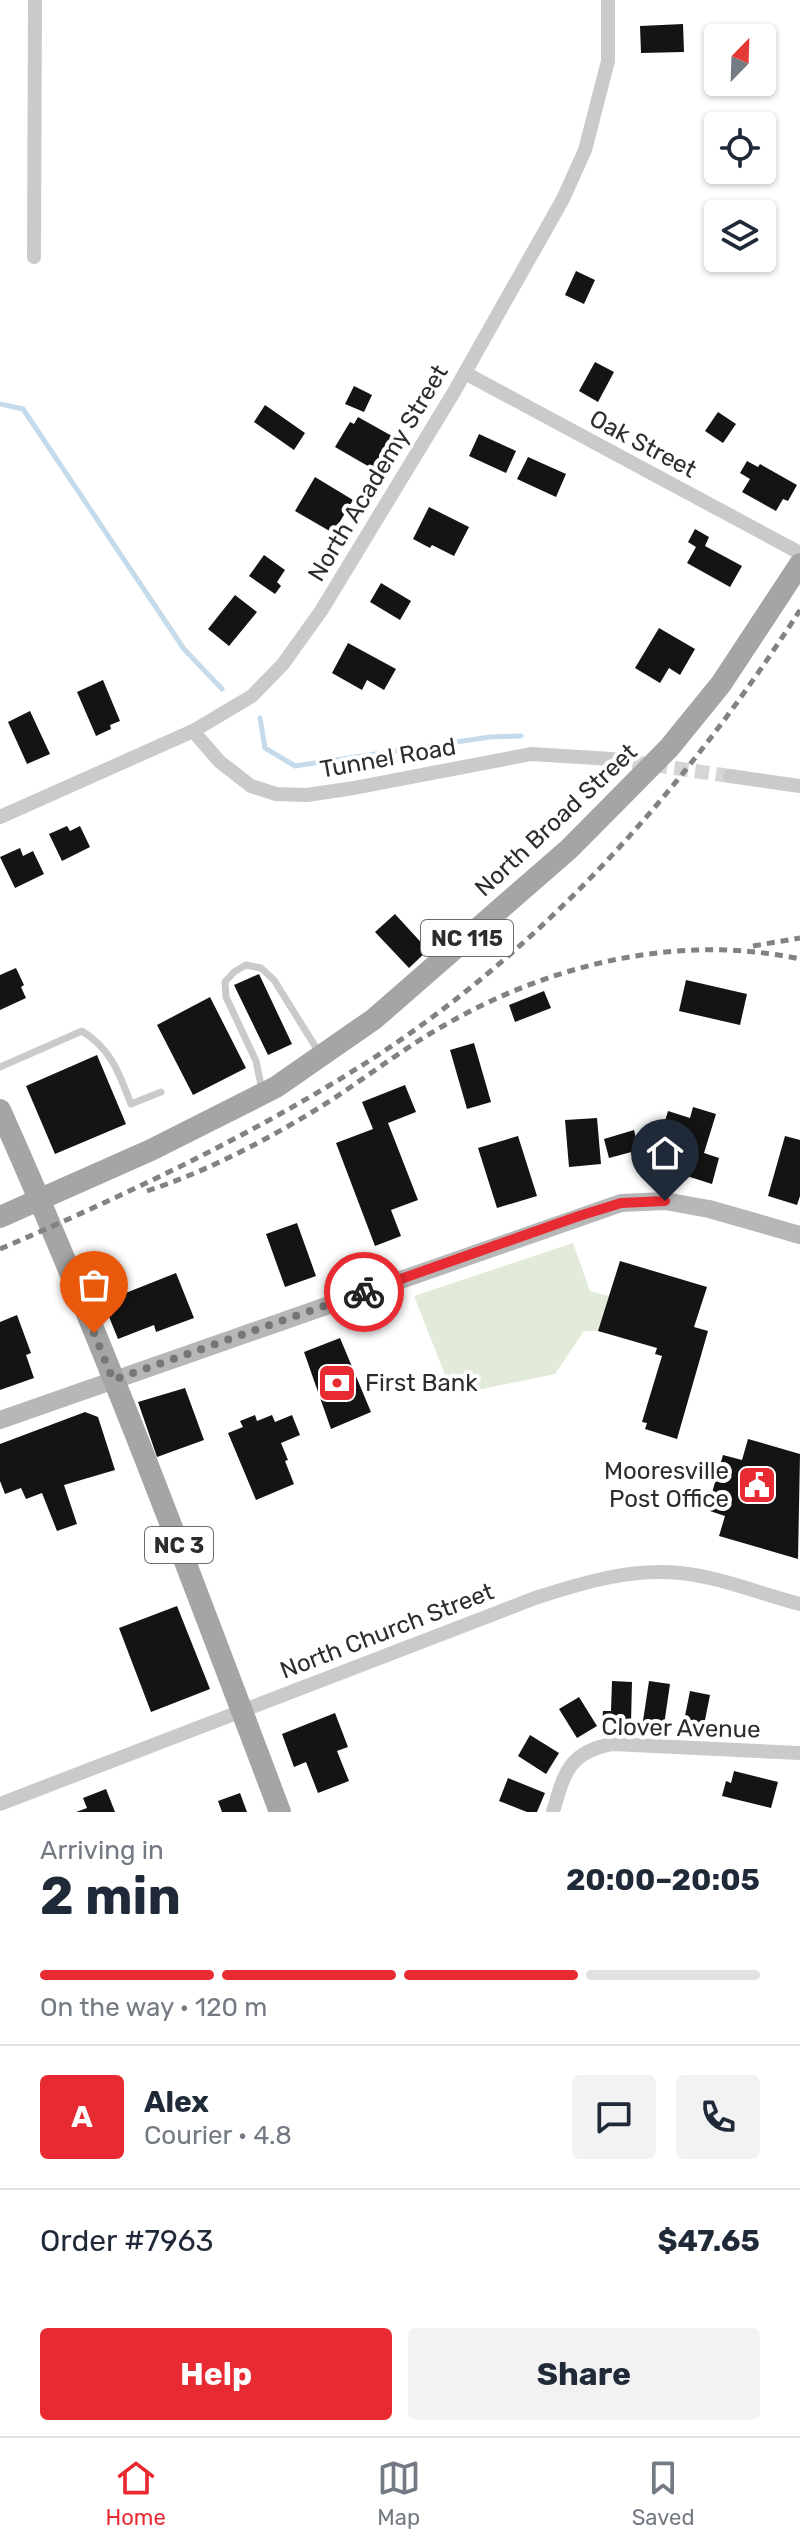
<!DOCTYPE html>
<meta charset="utf-8">
<style>
body{margin:0;font-family:Rubik,sans-serif;background:#f2f2f3;color:#1f2937;height:100vh;display:flex;flex-direction:column;font-size:30px;white-space:nowrap}
*{box-sizing:border-box;margin:0}
p{font-size:26px;color:#747a83}
.icon{flex:none;width:44px;height:44px;fill:none;stroke:currentColor;stroke-width:2;stroke-linecap:round;stroke-linejoin:round}
.map{position:relative;height:1812px;overflow:hidden}
.panel{display:flex;flex-direction:column;background:#fff;flex:1}
.panel>*{flex:none}
.needle{width:52px;rotate:23deg}
.tools{position:absolute;left:704px;top:24px;display:grid;gap:16px}
.tools a{display:grid;place-items:center;width:72px;height:72px;border-radius:8px;background:#fff;box-shadow:0 2px 6px #0004;font-size:40px}
.pin{position:absolute;display:grid;place-items:center;width:68px;height:68px;color:#fff;margin:-82px -34px;border-radius:50% 50% 50% 0;rotate:-45deg;box-shadow:0 0 8px #0007}
.pin .icon{rotate:45deg}
.courier{position:absolute;display:grid;place-items:center;width:80px;height:80px;margin:-40px;border:6px solid #e82b32;border-radius:50%;background:#fff;color:#222;box-shadow:0 2px 10px #0007}
.headline em{font-style:normal;font-weight:700}
.headline div{display:flex;flex-direction:column-reverse}
.headline{display:flex;align-items:center;justify-content:space-between;height:136px;padding:0 40px}
h1{font-size:52px;font-weight:700;line-height:60px}
.bar{display:grid;grid-template-columns:repeat(4,1fr);gap:12px 8px;align-content:center;height:96px;padding:0 40px}
.bar i{height:10px;border-radius:6px;background:#e0e1e3}
.bar .current{background:#e82b32}
.bar p{grid-column:span 4}
.line{display:flex;align-items:center;gap:20px;padding:0 40px;border-top:2px solid #e0e1e3}
.line div{flex:1}
.round{display:grid;place-items:center;flex:none;width:84px;height:84px;border-radius:8px;background:#f2f2f3}
.cta{display:flex;gap:16px;margin-top:auto;padding:16px 40px}
.cta a{flex:1;height:92px;border-radius:8px;background:#e82b32;color:#fff;font-size:32px;font-weight:700;line-height:92px;text-align:center}
.cta a+a{background:#f2f2f3;color:#1f2937}
.menu{display:flex;justify-content:space-around;align-items:center;height:112px;border-top:2px solid #e0e1e3;background:#fff;font-size:22px;color:#747a83}
.menu a{display:grid;justify-items:center;gap:4px}
.menu .current{color:#e82b32}
.map>svg:first-child{display:block}
.green{fill:#e2ebda}
.lines{fill:none;stroke-linecap:round;stroke-linejoin:round}
.stream{stroke:#c5dbeb;stroke-width:5}
.building{fill:#141414}
.minor-tunnel{stroke:#d5d5d5;stroke-width:14;stroke-dasharray:14 7;stroke-linecap:butt}
.service{stroke:#cacaca;stroke-width:7}
.minor{stroke:#cacaca;stroke-width:14}
.secondary{stroke:#b7b7b7;stroke-width:18}
.primary{stroke:#a5a5a5;stroke-width:22}
.rail{stroke:#828282;stroke-width:5;stroke-dasharray:8 6;stroke-linecap:butt}
.done{stroke:#767676;stroke-width:8;stroke-dasharray:0 14.4}
.route{stroke:#e82b32;stroke-width:10}
.labels{text-anchor:middle;dominant-baseline:central;stroke-width:8;stroke-linejoin:round;paint-order:stroke}
.shield{fill:#fff;stroke:#6c6c6c;stroke-width:2}
.shield-label{font-size:22px;font-weight:bold;fill:#2d2d2d}
.street-label{font-size:24px;fill:#2d2d2d;stroke:#fff}
.poi-label{font-size:24px;fill:#2d2d2d;stroke:#fff;text-anchor:start}
</style>
<div class="map">
<svg width="800" height="1812" viewBox="0 0 800 1812">
<rect width="100%" height="100%" fill="#fff"/>
<path class="green" d="M573,1243L590,1291L609,1296L598,1331H584L555,1374L453,1395L414,1296Z"/>
<g class="lines">
<path class="stream" d="M0,404L23,409L184,649L222,689
M260,718L265,748L295,766L490,737L521,736"/>
</g>
<path class="building" d="M683,24L684,52L641,53L640,26Z
M576,271L595,280L584,304L565,295Z
M595,362L614,372L598,402L579,391Z
M354,386L372,395L364,412L345,404Z
M265,405L305,433L294,450L254,422Z
M718,412L736,424L723,443L705,431Z
M358,417L392,436L373,469L335,447L350,422L354,424Z
M479,434L516,451L506,473L469,456Z
M528,457L566,474L556,497L517,479Z
M747,461L758,467L760,464L797,485L788,501L783,499L776,511L742,492L750,479L740,473Z
M315,477L353,500L333,533L295,511Z
M429,507L469,527L454,556L432,545L430,548L413,539Z
M695,529L709,537L705,546L742,566L730,587L687,563L696,547L688,542Z
M264,555L285,570L277,582L281,586L275,594L249,576Z
M381,583L411,601L400,620L370,602Z
M235,595L257,612L229,646L208,629Z
M659,628L695,649L680,675L669,668L660,683L635,668Z
M348,643L396,669L384,690L367,680L362,690L332,673Z
M103,680L120,721L110,725L111,729L96,736L77,692Z
M30,711L50,754L27,764L8,722Z
M67,826L70,831L80,826L90,847L62,861L49,834Z
M20,848L23,856L33,851L44,874L15,888L0,857Z
M395,914L428,950L409,968L375,932Z
M16,968L24,985L21,987L26,998L0,1010V975Z
M259,974L292,1044L268,1055L234,985Z
M686,980L747,994L740,1025L679,1011Z
M544,991L551,1008L515,1022L509,1005Z
M210,997L246,1068L193,1095L157,1025Z
M474,1043L491,1102L467,1109L450,1050Z
M97,1055L126,1124L55,1154L26,1086Z
M405,1085L416,1112L388,1123L418,1200L391,1210L401,1236L375,1246L336,1143L373,1129L362,1102Z
M693,1107L716,1114L704,1153L719,1158L712,1184L652,1165L668,1111L690,1118Z
M597,1118L601,1164L569,1167L565,1120Z
M634,1130L639,1150L609,1158L604,1139Z
M518,1136L537,1196L497,1208L478,1148Z
M785,1136L800,1140V1196L797,1205L768,1196Z
M297,1223L316,1276L285,1287L266,1234Z
M620,1261L707,1287L694,1327L708,1331L677,1439L645,1429L647,1423L642,1422L662,1356L655,1354L657,1348L598,1331Z
M176,1273L194,1318L156,1332L154,1325L118,1339L103,1302Z
M17,1315L31,1353L26,1355L34,1378L0,1390V1322Z
M340,1338L371,1412L331,1429L304,1352Z
M185,1388L204,1440L157,1457L138,1402Z
M85,1412L98,1417L115,1470L64,1485L77,1524L57,1531L42,1493L26,1499L21,1488L5,1494L0,1481V1444Z
M255,1415L257,1421L272,1415L275,1422L292,1415L300,1435L281,1443L288,1460L285,1461L294,1484L256,1500L228,1433L243,1427L240,1421Z
M748,1439L800,1454L798,1559L719,1536L725,1516L707,1510L723,1455L742,1460Z
M177,1606L210,1689L151,1712L119,1628Z
M612,1681L632,1682L631,1723L602,1722L603,1711H611Z
M649,1681L670,1684L664,1725L643,1721Z
M690,1691L710,1695L704,1725L684,1721Z
M579,1697L597,1726L577,1738L559,1709Z
M335,1713L348,1747L337,1751L349,1781L318,1793L306,1762L294,1767L282,1734Z
M530,1735L559,1753L546,1774L518,1756Z
M734,1771L778,1782L771,1808L722,1796L726,1781L731,1783Z
M508,1778L545,1793L537,1812H527L499,1801Z
M106,1789L115,1812H76L87,1808L83,1798Z
M240,1793L247,1812H222L218,1801Z"/>
<g class="lines">
<path class="minor-tunnel" d="M612,759L730,776"/>
<path class="service" d="M0,1067L82,1031C111,1049 119,1073 131,1104L161,1092
M262,1090L256,1061L226,997L225,982L234,972L246,965L261,968L274,980L320,1054"/>
<path class="minor" d="M34,257L35,0
M465,373L800,553
M193,731L220,762L251,786L276,794L307,795L354,788L531,754L612,759
M730,776L800,786
M0,817L193,731L252,696L283,664L321,611L454,392L563,199L585,150L608,61V0
M0,1804L535,1598C582,1583 629,1568 680,1573C720,1577 761,1594 800,1604
M553,1812C564,1773 569,1752 612,1744L800,1753"/>
<path class="secondary" d="M0,1420L621,1203L665,1201L709,1209L800,1235"/>
<path class="primary" d="M0,1110C103,1340 191,1576 280,1812
M0,1217L151,1150L276,1087L374,1019L569,849L669,748L721,684L800,564"/>
<path class="rail" d="M753,946L800,938
M147,1191C208,1171 267,1140 322,1106C363,1080 401,1050 443,1026C550,964 678,933 800,959
M0,1249C128,1194 255,1134 372,1059C548,945 688,785 800,610"/>
</g>
<g class="lines">
<path class="done" d="M94,1333L113,1380L364,1292"/>
<path class="route" d="M364,1292L579,1216L621,1203L665,1201"/>
</g>
<defs>
<g id="bank-square" transform="scale(2)"><rect x="-9" y="-9" width="18" height="18" rx="4" fill="#e82b32" stroke="#fff"/><path d="M-6-4H6V4H-6ZM0-2.3a2.3 2.3 0 1 0 0 4.6a2.3 2.3 0 1 0 0-4.6Z" fill="#fff"/></g>
<g id="civic-square" transform="scale(2)"><rect x="-9" y="-9" width="18" height="18" rx="4" fill="#e82b32" stroke="#fff"/><path d="M-.6-6.5H3V-4.5H.6V-3L4-1V1h2V6H-6V1h2V-1L-.6-3ZM-1.2 2.5V6h2.4V2.5Z" fill="#fff"/></g>
</defs>
<g fill-rule="evenodd">
<use href="#bank-square" x="337" y="1383"/>
<use href="#civic-square" x="757" y="1485"/>
</g>
<g class="labels">
<g class="shield">
<rect x="421" y="920" width="92" height="36" rx="6"/>
<rect x="145" y="1527" width="68" height="36" rx="6"/>
</g>
<g class="shield-label">
<text x="467" y="938">NC 115</text>
<text x="179" y="1545">NC 3</text>
</g>
<g class="street-label">
<text transform="translate(643 444) rotate(28)">Oak Street</text>
<text transform="translate(378 473) rotate(-59)">North Academy Street</text>
<text transform="translate(388 758) rotate(-10)">Tunnel Road</text>
<text transform="translate(556 820) rotate(-43)">North Broad Street</text>
<text transform="translate(387 1631) rotate(-21)">North Church Street</text>
<text transform="translate(681 1728) rotate(1)">Clover Avenue</text>
</g>
<g class="poi-label">
<text x="365" y="1383">First Bank</text>
<text x="729" y="1471" text-anchor="end">Mooresville<tspan x="729" dy="28">Post Office</tspan></text>
</g>
</g>
</svg>
<div class="tools">
<a><svg class="needle" viewBox="-14 -14 28 28"><path d="M0-13l5 13h-10z" fill="#e53935"/><path d="M0 13l5-13h-10z" fill="#747a83"/></svg></a>
<a><svg class="icon" aria-label="locate" viewBox="0 0 24 24"><circle cx="12" cy="12" r="6"/><path d="M12 2v4M12 18v4M2 12h4M18 12h4"/></svg></a>
<a><svg class="icon" aria-label="layers" viewBox="0 0 24 24"><path d="M12 4l9 5-9 5-9-5zM3 14l9 5 9-5"/></svg></a>
</div>
<div class="pin" style="left:94px;top:1333px;background:#ea580c"><svg class="icon" aria-label="bag" viewBox="0 0 24 24"><path d="M5 8h14l-1 12H6zM9 8a3 3 0 0 1 6 0"/></svg></div>
<div class="pin" style="left:665px;top:1201px;background:#1f2937"><svg class="icon" aria-label="home" viewBox="0 0 24 24"><path d="M3 11l9-7 9 7M6 9v11h12V9"/></svg></div>
<div class="courier" style="left:364px;top:1292px"><svg class="icon" aria-label="bike" viewBox="0 0 24 24"><circle cx="6" cy="16" r="4"/><circle cx="18" cy="16" r="4"/><path d="M6 16l4-8h5l3 8M10 8l3 8H6M13 5h3"/></svg></div>
</div>
<section class="panel">
<div class="headline"><div><h1>2 min</h1><p>Arriving in</p></div><em>20:00–20:05</em></div>
<div class="bar"><i class="current"></i><i class="current"></i><i class="current"></i><i></i><p>On the way · 120 m</p></div>
<div class="line" style="height:144px"><b class="round" style="background:#e82b32;color:#fff">A</b><div><b>Alex</b><p>Courier · 4.8</p></div><a class="round"><svg class="icon" aria-label="chat" viewBox="0 0 24 24"><path d="M4 5h16v11H9l-5 4z"/></svg></a><a class="round"><svg class="icon" aria-label="phone" viewBox="0 0 24 24"><path d="M5 4h4l2 5-3 2q2 4 5 5l2-3 5 2v4C11 20 4 13 5 4z"/></svg></a></div>
<div class="line" style="height:104px"><div>Order #7963</div><b>$47.65</b></div>
<div class="cta"><a>Help</a><a>Share</a></div>
</section>
<nav class="menu">
<a class="current"><svg class="icon" aria-label="home" viewBox="0 0 24 24"><path d="M3 11l9-7 9 7M6 9v11h12V9"/></svg>Home</a>
<a><svg class="icon" aria-label="map" viewBox="0 0 24 24"><path d="M3 6l6-2 6 2 6-2v14l-6 2-6-2-6 2zM9 4v14M15 6v14"/></svg>Map</a>
<a><svg class="icon" aria-label="saved" viewBox="0 0 24 24"><path d="M7 4h10v16l-5-4-5 4z"/></svg>Saved</a>
</nav>
